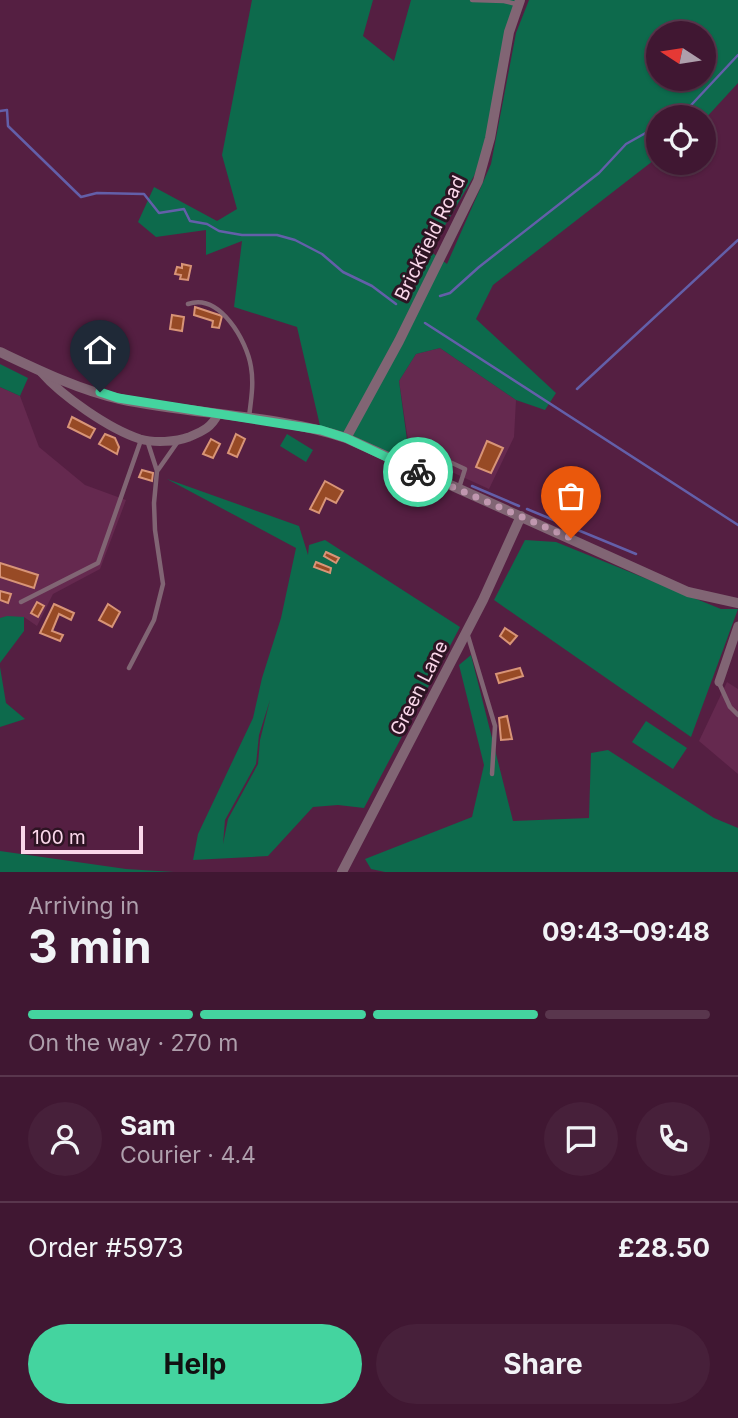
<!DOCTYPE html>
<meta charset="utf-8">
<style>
body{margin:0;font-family:Inter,sans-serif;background:#47203a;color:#f1f3f6;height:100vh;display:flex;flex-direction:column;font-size:26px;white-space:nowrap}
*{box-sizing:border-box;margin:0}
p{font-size:23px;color:#ae9fac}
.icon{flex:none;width:38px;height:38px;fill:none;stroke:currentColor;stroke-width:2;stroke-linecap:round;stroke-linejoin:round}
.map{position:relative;height:872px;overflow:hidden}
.sheet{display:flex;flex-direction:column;background:#401732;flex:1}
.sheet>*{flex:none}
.needle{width:46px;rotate:282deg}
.tools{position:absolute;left:646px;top:21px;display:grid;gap:14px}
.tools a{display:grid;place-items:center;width:70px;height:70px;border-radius:50%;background:#401732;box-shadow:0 2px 5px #0004,0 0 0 2px #59364d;font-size:35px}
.scale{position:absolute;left:21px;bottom:18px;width:122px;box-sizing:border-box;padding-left:7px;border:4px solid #fad7ea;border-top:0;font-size:19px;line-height:24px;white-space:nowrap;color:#fad7ea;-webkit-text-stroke:5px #2d1423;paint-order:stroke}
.pin{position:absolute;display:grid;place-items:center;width:60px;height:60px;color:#fff;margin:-72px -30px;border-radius:50% 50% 50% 0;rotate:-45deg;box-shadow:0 0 7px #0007}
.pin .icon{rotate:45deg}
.courier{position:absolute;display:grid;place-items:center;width:70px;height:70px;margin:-35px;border:5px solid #44d49f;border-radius:50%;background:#fff;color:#222;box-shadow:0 2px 9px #0007}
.headline em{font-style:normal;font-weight:700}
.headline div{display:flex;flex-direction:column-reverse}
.headline{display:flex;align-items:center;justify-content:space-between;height:119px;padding:0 28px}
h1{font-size:46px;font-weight:700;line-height:52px}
.bar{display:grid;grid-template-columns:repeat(4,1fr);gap:10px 7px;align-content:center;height:84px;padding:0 28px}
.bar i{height:9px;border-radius:5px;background:#59364d}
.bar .current{background:#44d49f}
.bar p{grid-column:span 4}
.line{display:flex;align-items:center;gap:18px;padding:0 28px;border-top:2px solid #59364d}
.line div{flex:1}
.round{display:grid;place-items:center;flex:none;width:74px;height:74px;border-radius:37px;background:#47203a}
.cta{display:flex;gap:14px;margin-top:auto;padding:14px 28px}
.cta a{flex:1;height:80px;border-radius:42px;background:#44d49f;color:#111;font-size:28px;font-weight:700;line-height:80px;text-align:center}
.cta a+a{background:#47203a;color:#f1f3f6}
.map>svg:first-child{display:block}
.built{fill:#65294f}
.green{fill:#0d6a4c;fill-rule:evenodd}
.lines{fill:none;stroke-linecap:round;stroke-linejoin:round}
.stream{stroke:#635fa9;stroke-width:2.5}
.building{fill:#974a25;stroke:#d89477;stroke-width:2}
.service{stroke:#816574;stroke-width:4.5}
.minor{stroke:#816574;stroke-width:9}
.tertiary{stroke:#816574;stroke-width:10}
.done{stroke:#c097af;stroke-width:7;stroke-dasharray:0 12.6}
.route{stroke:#44d49f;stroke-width:9}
.labels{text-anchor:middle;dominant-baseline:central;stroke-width:6;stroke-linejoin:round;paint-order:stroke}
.street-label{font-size:19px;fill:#fad7ea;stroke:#2d1423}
</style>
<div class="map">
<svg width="738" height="872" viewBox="0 0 738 872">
<rect width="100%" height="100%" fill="#551f42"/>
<path class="built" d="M440,348L516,400L514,437L489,489L410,453L399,381L416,354Z
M0,387L20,396L39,447L85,485L126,500L100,569L53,594L37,626L24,617L0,618Z
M727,682L738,689V774L699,741Z"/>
<path class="green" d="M252,0H373L363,36L394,61L411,0H520L490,138L474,176L430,251L447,264L491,164L516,33L529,0H738V83L704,120V117H658V157L493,285L476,319L556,393L545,410L516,400L440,348L416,354L399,381L411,469L321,430L297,327L234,307L242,241L206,255V230L156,237L138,222L154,187L217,221L237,209L222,155ZM658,33H704V79H658Z
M0,364L28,378L20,396L0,387Z
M287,434L313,450L306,462L280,446Z
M167,479L299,526L308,555L309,545L325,540L460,627L364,808L338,805L313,807L268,856L193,860L198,834L253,718L262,678L281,618L296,548ZM270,700L260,740L258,764L228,819L223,844L225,820L256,764L259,735Z
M525,540L556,542L721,609H738L691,737L494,600Z
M7,616L24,617V631L0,663V618Z
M471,655L513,821L589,818L591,753L608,750L714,818L738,828V872H385L371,869L365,859L472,817L484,765L459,665Z
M0,667L6,703L25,719L0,727Z
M646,721L687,748L673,769L632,742Z
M0,851L126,869L174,872H0Z"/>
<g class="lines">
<path class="stream" d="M0,111L7,110L8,126L81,197L97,193L144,194L159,213L184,209L190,221L207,224L219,231L242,235H277L295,240L322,254L343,272L372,286L396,304
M680,117L738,55
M440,296L450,293L479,267L599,173L626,144L658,126
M425,323L738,525
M577,389L738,240
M472,486L519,506
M527,509L636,554"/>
</g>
<path class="building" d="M182,264L191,266L188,280L180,279L181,275L175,274L177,267L182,268Z
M195,307L222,316L219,328L212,327L213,321L194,315Z
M172,315L184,317L182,331L170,329Z
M72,417L95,429L90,438L68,427Z
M105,434L115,438L119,447L117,454L99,444Z
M236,434L245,439L237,457L228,453Z
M211,439L220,444L213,458L203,454Z
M487,441L503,448L491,473L476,467Z
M142,470L153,473L152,481L139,477Z
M325,481L343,491L336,503L326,498L319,513L310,509Z
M326,552L339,558L336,563L324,556Z
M316,562L331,568L330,573L314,567Z
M0,563L38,575L34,588L0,577Z
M0,591L11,594L8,603L0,600Z
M37,602L44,606L38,617L31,613Z
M54,604L74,613L71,620L59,614L52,631L63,635L60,641L40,633Z
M108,604L120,612L112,627L99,620Z
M505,628L517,636L510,644L500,636Z
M520,668L523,676L499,683L496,674Z
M507,716L512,739L501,740L499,718Z"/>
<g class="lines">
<path class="service" d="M472,0L504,1L516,4
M188,304C220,293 247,341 251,367C254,384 251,400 249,417
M415,446L465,469L459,488
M158,470L179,440
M432,476L440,457
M21,602L98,563L141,440
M468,636L495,726L492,774
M129,668L154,620L163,584L155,530L154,503L157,471L147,440
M719,683L730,707L738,715"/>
<path class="minor" d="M41,372C62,396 109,429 140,439C154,443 176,442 189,437C203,431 211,428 218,414
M719,682L738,626"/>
<path class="tertiary" d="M0,352C38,370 79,390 120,399C194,415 273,414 346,438L688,592L738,603
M346,438L399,341L478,181L490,138L509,32L520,0
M342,872L483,600L521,516"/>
</g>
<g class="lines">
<path class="done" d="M418,472L571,538"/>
<path class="route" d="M100,392L118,398L321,430L346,438L418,472"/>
</g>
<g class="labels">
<g class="street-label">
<text transform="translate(430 238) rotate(-64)">Brickfield Road</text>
<text transform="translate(419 688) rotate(-63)">Green Lane</text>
</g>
</g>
</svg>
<div class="tools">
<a><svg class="needle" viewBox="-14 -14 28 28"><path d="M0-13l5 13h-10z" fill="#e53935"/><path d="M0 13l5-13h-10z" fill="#ae9fac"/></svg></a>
<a><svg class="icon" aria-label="locate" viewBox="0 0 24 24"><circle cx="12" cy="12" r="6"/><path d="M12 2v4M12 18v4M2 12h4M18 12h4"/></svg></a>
</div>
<div class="scale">100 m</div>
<div class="pin" style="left:571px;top:538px;background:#ea580c"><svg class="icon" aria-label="bag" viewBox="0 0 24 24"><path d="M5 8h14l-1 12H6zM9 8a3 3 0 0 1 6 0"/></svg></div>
<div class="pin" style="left:100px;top:392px;background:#1f2937"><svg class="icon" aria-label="home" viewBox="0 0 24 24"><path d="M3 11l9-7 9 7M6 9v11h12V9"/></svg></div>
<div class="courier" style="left:418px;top:472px"><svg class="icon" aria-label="bike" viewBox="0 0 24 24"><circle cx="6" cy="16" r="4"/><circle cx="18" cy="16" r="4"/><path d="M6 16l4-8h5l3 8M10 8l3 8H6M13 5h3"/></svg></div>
</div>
<section class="sheet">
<div class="headline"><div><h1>3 min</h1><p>Arriving in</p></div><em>09:43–09:48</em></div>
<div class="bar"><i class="current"></i><i class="current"></i><i class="current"></i><i></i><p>On the way · 270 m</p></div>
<div class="line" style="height:126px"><a class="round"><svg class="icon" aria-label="person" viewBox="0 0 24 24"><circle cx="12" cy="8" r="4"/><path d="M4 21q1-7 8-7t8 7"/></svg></a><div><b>Sam</b><p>Courier · 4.4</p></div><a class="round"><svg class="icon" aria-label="chat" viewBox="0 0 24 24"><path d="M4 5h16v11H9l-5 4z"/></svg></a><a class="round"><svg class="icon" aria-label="phone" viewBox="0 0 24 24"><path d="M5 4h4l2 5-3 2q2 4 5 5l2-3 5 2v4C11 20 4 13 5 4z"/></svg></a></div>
<div class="line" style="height:91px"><div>Order #5973</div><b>£28.50</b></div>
<div class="cta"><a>Help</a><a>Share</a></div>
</section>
